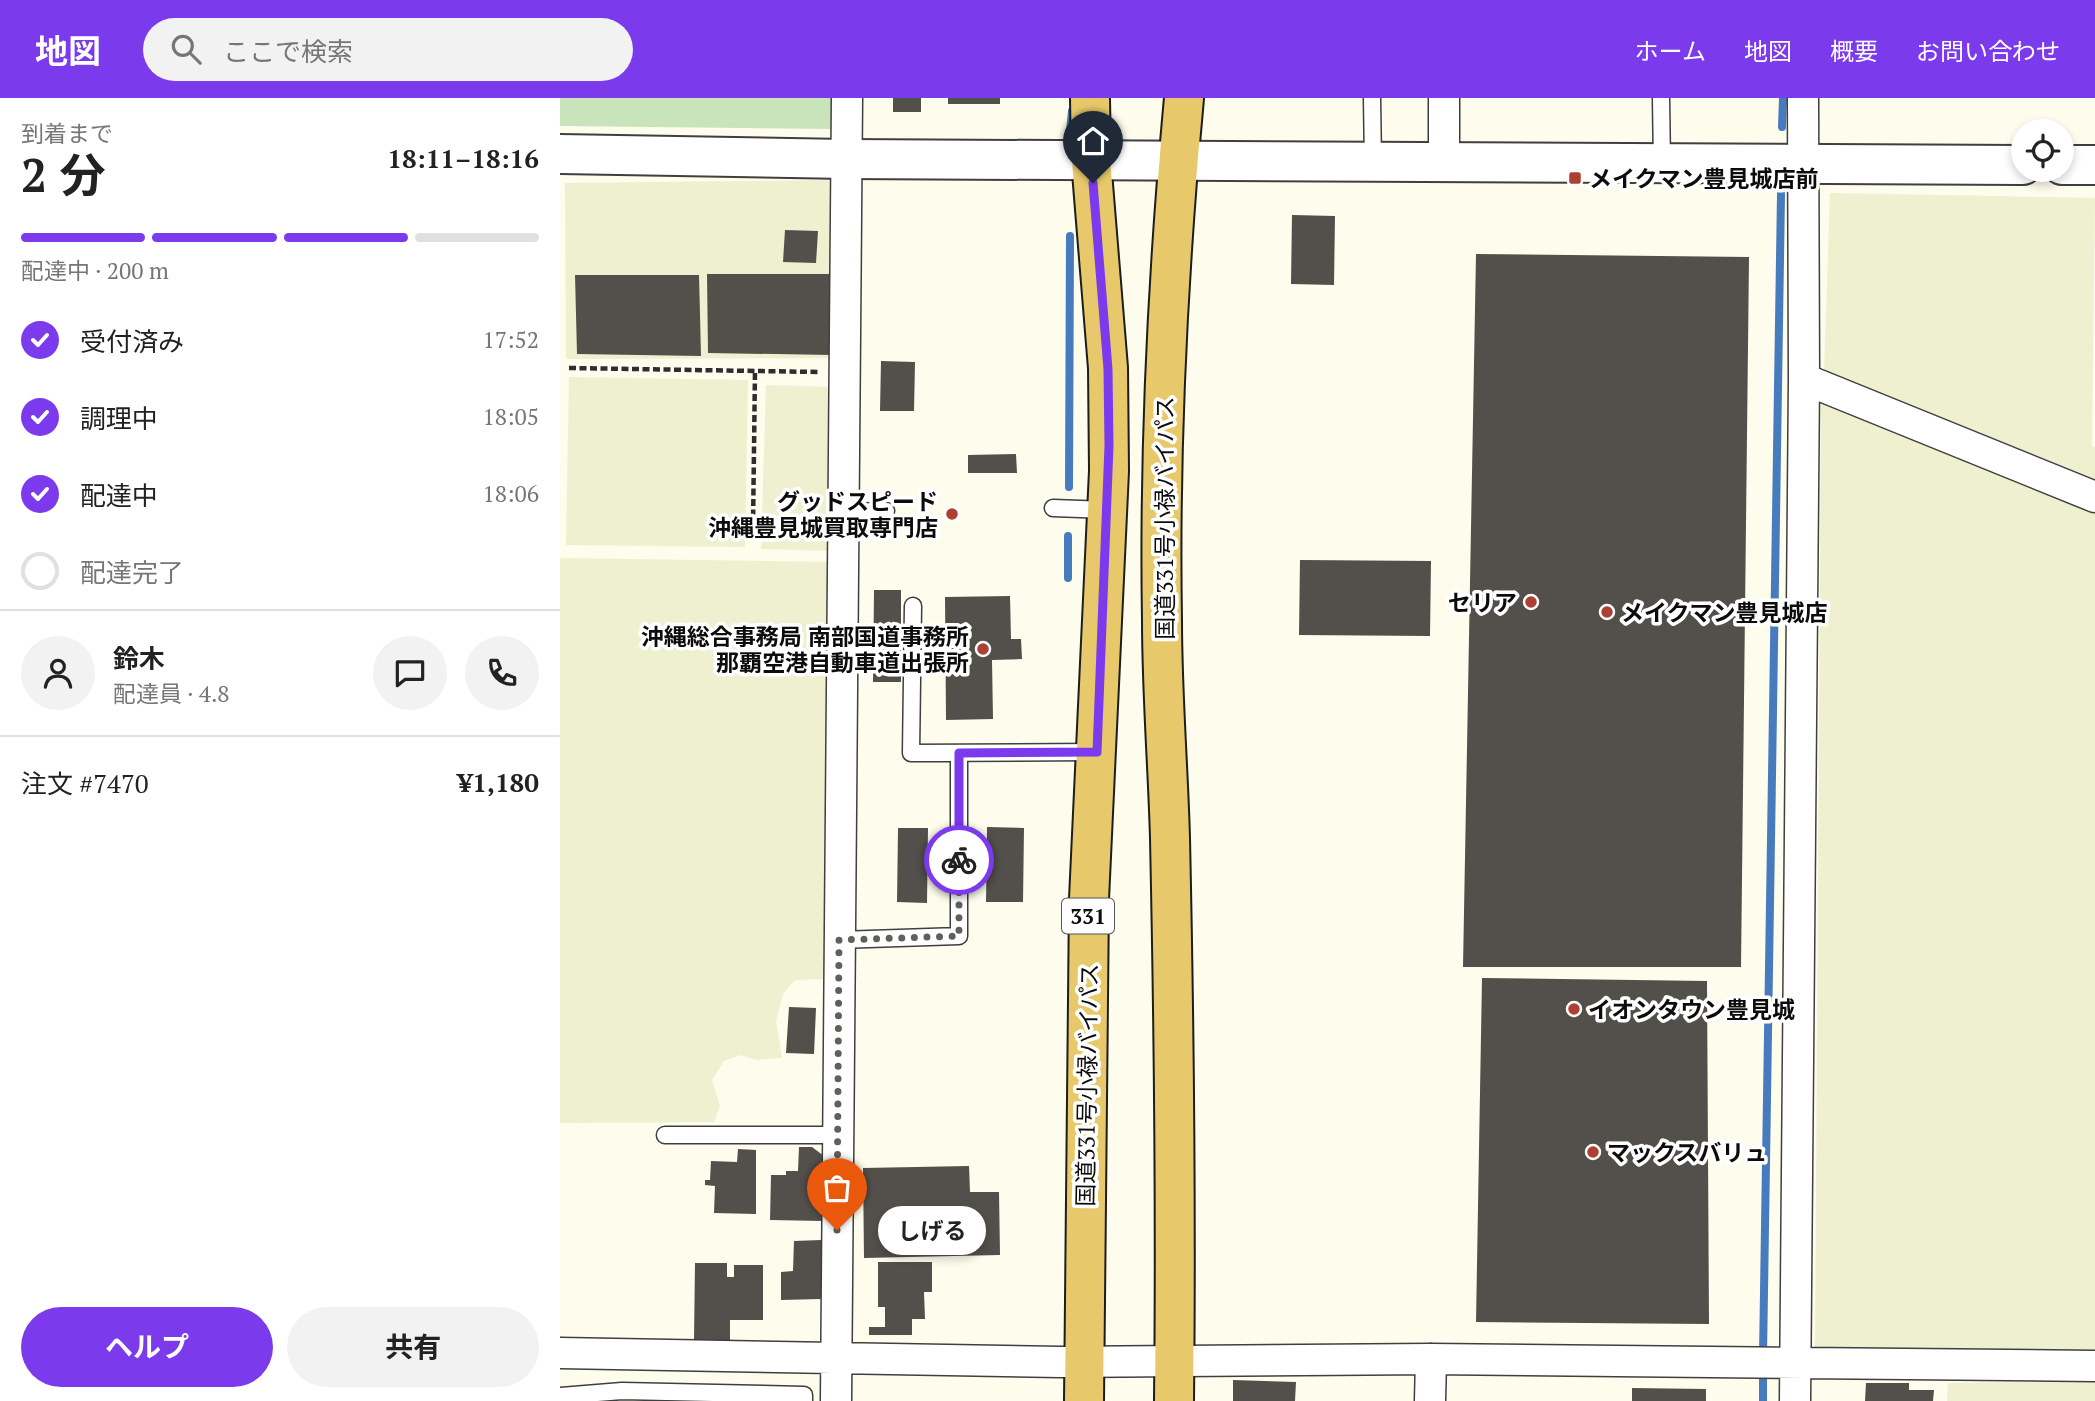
<!DOCTYPE html>
<html lang="ja">
<meta charset="utf-8">
<style>
body{margin:0;font-family:"PT Serif","Noto Sans JP",serif;background:#f2f2f2;color:#222;height:100vh;display:flex;flex-direction:column;font-size:26px;white-space:nowrap}
*{box-sizing:border-box;margin:0}
p{font-size:23px;color:#767676}
.icon{flex:none;width:38px;height:38px;fill:none;stroke:currentColor;stroke-width:2;stroke-linecap:round;stroke-linejoin:round}
.map{position:relative;flex:1;overflow:hidden}
.details{display:flex;flex-direction:column;background:#fff;width:560px}
.details>*{flex:none}
.buttons{position:absolute;left:1451px;top:21px;display:grid;gap:14px}
.buttons a{display:grid;place-items:center;width:63px;height:63px;border-radius:50%;background:#fff;box-shadow:0 4px 10px #0003;font-size:35px}
.pin{position:absolute;display:grid;place-items:center;width:60px;height:60px;color:#fff;margin:-72px -30px;border-radius:50% 50% 50% 0;rotate:-45deg;box-shadow:0 0 7px #0007}
.pin .icon{rotate:45deg}
.courier{position:absolute;display:grid;place-items:center;width:70px;height:70px;margin:-35px;border:5px solid #7c3aed;border-radius:50%;background:#fff;color:#222;box-shadow:0 2px 9px #0007}
.bubble{position:absolute;height:49px;border-radius:24px;background:#fff;box-shadow:0 4px 10px #0003;font-size:23px;font-weight:700;line-height:49px;text-align:center}
.summary em{font-style:normal;font-weight:700}
.summary div{display:flex;flex-direction:column-reverse}
.summary{display:flex;align-items:center;justify-content:space-between;height:119px;padding:0 21px}
h1{font-size:46px;font-weight:700;line-height:52px}
.bar{display:grid;grid-template-columns:repeat(4,1fr);gap:10px 7px;align-content:center;height:84px;padding:0 21px}
.bar i{height:9px;border-radius:5px;background:#e0e0e0}
.bar .on{background:#7c3aed}
.bar p{grid-column:span 4}
.line{display:flex;align-items:center;gap:18px;padding:0 21px;border-top:2px solid #e0e0e0}
.line div{flex:1}
.round{display:grid;place-items:center;flex:none;width:74px;height:74px;border-radius:37px;background:#f2f2f2}
ol{padding:0 21px;list-style:none}
li{display:flex;align-items:center;gap:21px;height:77px}
li p{margin-inline-start:auto}
li .icon{padding:7px;border-radius:50%;background:#7c3aed;color:#fff;stroke-width:4}
li:last-child{color:#767676}
li i{width:38px;height:38px;border:4px solid #e0e0e0;border-radius:50%}
.button{display:flex;gap:14px;margin-top:auto;padding:14px 21px}
.button a{flex:1;height:80px;border-radius:42px;background:#7c3aed;color:#fff;font-size:28px;font-weight:700;line-height:80px;text-align:center}
.button a+a{background:#f2f2f2;color:#222}
header{display:flex;align-items:center;gap:42px;box-sizing:border-box;height:98px;padding:0 35px;background:#7c3aed;color:#fff}
header strong{font-size:33px}
nav{display:flex;gap:38px;margin-inline-start:auto;font-size:24px}
.search{width:490px;height:63px;background:#f2f2f2;display:flex;align-items:center;gap:18px;box-sizing:border-box;padding:0 24px;border-radius:38px;color:#767676;font-size:26px}
main{display:flex;flex:1;min-height:0}
.map>svg:first-child{display:block}
.farmland{fill:#eef0d0}
.green{fill:#c9e4ba}
.lines{fill:none;stroke-linecap:round;stroke-linejoin:round}
.stream{stroke:#467bbe;stroke-width:8}
.building{fill:#534f4a}
.service-casing{stroke:#3f3f3f;stroke-width:19}
.minor-casing{stroke:#3f3f3f;stroke-width:33}
.tertiary-casing{stroke:#3f3f3f;stroke-width:42}
.trunk-casing{stroke:#1d1d1d;stroke-width:42}
.path{stroke:#2e2e2e;stroke-width:4.5;stroke-dasharray:7 3.5;stroke-linecap:butt}
.service{stroke:#fff;stroke-width:16}
.minor{stroke:#fff;stroke-width:30}
.tertiary{stroke:#fff;stroke-width:38}
.trunk{stroke:#e7c86a;stroke-width:38}
.done{stroke:#60605b;stroke-width:7;stroke-dasharray:0 12.6}
.route{stroke:#7c3aed;stroke-width:9}
.poi-dot{fill:#ad4033;stroke:#fff;stroke-width:2.5}
.labels{text-anchor:middle;dominant-baseline:central;stroke-width:7;stroke-linejoin:round;paint-order:stroke}
.shield{fill:#fff;stroke:#555;stroke-width:2}
.shield-label{font-size:21px;font-weight:bold;fill:#0c0c0c}
.poi-label{font-size:23px;font-weight:bold;fill:#0c0c0c;stroke:#fff;text-anchor:start}
.street-label{font-size:23px;fill:#0c0c0c;stroke:#fff}
</style>
<header>
<strong>地図</strong>
<div class="search"><svg class="icon" aria-label="search" viewBox="0 0 24 24"><circle cx="10" cy="10" r="6"/><path d="M15 15l6 6"/></svg>ここで検索</div>
<nav><a>ホーム</a><a>地図</a><a>概要</a><a>お問い合わせ</a></nav>
</header>
<main>
<section class="details">
<div class="summary"><div><h1>2 分</h1><p>到着まで</p></div><em>18:11–18:16</em></div>
<div class="bar"><i class="on"></i><i class="on"></i><i class="on"></i><i></i><p>配達中 · 200 m</p></div>
<ol>
<li><svg class="icon" aria-label="check" viewBox="0 0 24 24"><path d="M5 12l5 5 9-10"/></svg>受付済み<p>17:52</p></li>
<li><svg class="icon" aria-label="check" viewBox="0 0 24 24"><path d="M5 12l5 5 9-10"/></svg>調理中<p>18:05</p></li>
<li><svg class="icon" aria-label="check" viewBox="0 0 24 24"><path d="M5 12l5 5 9-10"/></svg>配達中<p>18:06</p></li>
<li><i></i>配達完了</li>
</ol>
<div class="line" style="height:126px"><a class="round"><svg class="icon" aria-label="person" viewBox="0 0 24 24"><circle cx="12" cy="8" r="4"/><path d="M4 21q1-7 8-7t8 7"/></svg></a><div><b>鈴木</b><p>配達員 · 4.8</p></div><a class="round"><svg class="icon" aria-label="chat" viewBox="0 0 24 24"><path d="M4 5h16v11H9l-5 4z"/></svg></a><a class="round"><svg class="icon" aria-label="phone" viewBox="0 0 24 24"><path d="M5 4h4l2 5-3 2q2 4 5 5l2-3 5 2v4C11 20 4 13 5 4z"/></svg></a></div>
<div class="line" style="height:91px"><div>注文 #7470</div><b>¥1,180</b></div>
<div class="button"><a>ヘルプ</a><a>共有</a></div>
</section>
<div class="map">
<svg width="1535" height="1303" viewBox="0 0 1535 1303">
<rect width="100%" height="100%" fill="#fdfced"/>
<path class="farmland" d="M274,82L275,260L6,261L5,85Z
M1270,95L1535,100L1532,348L1535,349V387L1264,277Z
M9,279L188,282L185,449L6,447Z
M206,287L277,289L272,453L201,451Z
M1261,299L1535,413V1253L1255,1256Z
M0,460L274,464L272,881L235,882L223,896L216,923L222,960L196,962L181,957L164,963L152,982L160,1008L154,1024L0,1025Z
M1535,1283V1303H1387L1388,1285Z"/>
<path class="green" d="M0,0H275V31L0,28Z"/>
<g class="lines">
<path class="stream" d="M1222,29L1223,0
M510,34L512,13
M509,389L510,138
M508,480V438
M1203,1258L1221,96
M1203,1303V1271"/>
</g>
<path class="building" d="M333,0H361V14H333Z
M388,0H440V6H388Z
M732,117L775,118L774,187L731,186Z
M225,132L258,133L256,165L223,164Z
M916,156L1189,159L1181,869H903Z
M147,176H270L272,257L148,255Z
M15,177H139L141,258L17,256Z
M321,263L355,264L354,313H320Z
M456,356L457,375H408V357Z
M740,462L871,463L870,538L739,537Z
M314,492H341V584H313Z
M450,498L451,541H461L462,561L432,562L433,621L386,622L385,499Z
M427,729L464,730L463,804H426Z
M338,730H368L367,805L337,804Z
M922,880L1147,883L1149,1226L916,1224Z
M229,909L256,910L254,956L226,955Z
M239,1049H252L264,1058L262,1123L210,1122L211,1077H226V1073H238Z
M178,1051L196,1052V1116L154,1115L155,1088L145,1087V1082H150L151,1063L177,1064Z
M409,1068L410,1094H439L440,1157L304,1160L303,1070Z
M261,1142V1201L221,1202V1174L233,1173L234,1143Z
M318,1164H372V1194H364L365,1221H352V1237H309V1229H325V1209H318Z
M135,1165H167V1179H174V1167H203V1222H170V1243H134Z
M673,1282L736,1284L735,1303H673Z
M1306,1285H1349V1292H1374L1373,1303H1305Z
M1072,1290L1146,1291V1303H1072Z"/>
<g class="lines">
<g class="service-casing">
<path id="service" d="M812,0L813,65
M1101,0L1102,67
M493,410L548,412
M283,414L326,413
M353,508L351,655L537,654
M279,842L399,838V655
M105,1037H277
M0,1298L62,1293L244,1297V1303"/>
</g>
<g class="minor-casing">
<path id="minor" d="M884,0V65
M1244,281L1535,399
M0,1255L501,1264L871,1261L1535,1268
M276,1303L287,0
M870,1303L871,1261
M1235,1303L1244,281L1243,0"/>
</g>
<g class="tertiary-casing">
<path id="tertiary" d="M0,56L286,61L1463,67
M1502,67H1535"/>
</g>
<g class="trunk-casing">
<path id="trunk" d="M524,1303L529,801L549,373L548,270L531,62L530,0
M614,1303C616,1115 614,927 610,740C608,668 602,596 602,523C599,349 608,174 624,0"/>
</g>
<path class="path" d="M9,270L259,274
M193,429L195,273"/>
<use href="#service" class="service"/>
<use href="#minor" class="minor"/>
<use href="#tertiary" class="tertiary"/>
<use href="#trunk" class="trunk"/>
</g>
<g class="lines">
<path class="done" d="M277,1132L279,842L399,838V762"/>
<path class="route" d="M399,762V655L537,654L549,348L548,271L533,85"/>
</g>
<g class="poi-dot">
<rect x="1008" y="73" width="14" height="14" rx="3.5"/>
<circle cx="392" cy="416" r="7"/>
<circle cx="971" cy="504" r="7"/>
<circle cx="1047" cy="514" r="7"/>
<circle cx="423" cy="551" r="7"/>
<circle cx="1014" cy="911" r="7"/>
<circle cx="1033" cy="1054" r="7"/>
</g>
<g class="labels">
<rect class="shield" x="502" y="800.5" width="52" height="35" rx="5"/>
<g class="shield-label">
<text x="528" y="818">331</text>
</g>
<g class="poi-label">
<text x="1029" y="80">メイクマン豊見城店前</text>
<text x="378" y="403" text-anchor="end">グッドスピード<tspan x="378" dy="26">沖縄豊見城買取専門店</tspan></text>
<text x="957" y="504" text-anchor="end">セリア</text>
<text x="1061" y="514">メイクマン豊見城店</text>
<text x="409" y="538" text-anchor="end">沖縄総合事務局 南部国道事務所<tspan x="409" dy="26">那覇空港自動車道出張所</tspan></text>
<text x="1028" y="911">イオンタウン豊見城</text>
<text x="1047" y="1054">マックスバリュ</text>
</g>
<g class="street-label">
<text transform="translate(604 420) rotate(-90)">国道331号小禄バイパス</text>
<text transform="translate(527 987) rotate(-89)">国道331号小禄バイパス</text>
</g>
</g>
</svg>
<div class="buttons">
<a><svg class="icon" aria-label="locate" viewBox="0 0 24 24"><circle cx="12" cy="12" r="6"/><path d="M12 2v4M12 18v4M2 12h4M18 12h4"/></svg></a>
</div>
<div class="pin" style="left:277px;top:1132px;background:#ea580c"><svg class="icon" aria-label="bag" viewBox="0 0 24 24"><path d="M5 8h14l-1 12H6zM9 8a3 3 0 0 1 6 0"/></svg></div>
<div class="pin" style="left:533px;top:85px;background:#1f2937"><svg class="icon" aria-label="home" viewBox="0 0 24 24"><path d="M3 11l9-7 9 7M6 9v11h12V9"/></svg></div>
<div class="courier" style="left:399px;top:762px"><svg class="icon" aria-label="bike" viewBox="0 0 24 24"><circle cx="6" cy="16" r="4"/><circle cx="18" cy="16" r="4"/><path d="M6 16l4-8h5l3 8M10 8l3 8H6M13 5h3"/></svg></div>
<div class="bubble" style="left:318px;top:1108px;width:108px">しげる</div>
</div>
</main>
